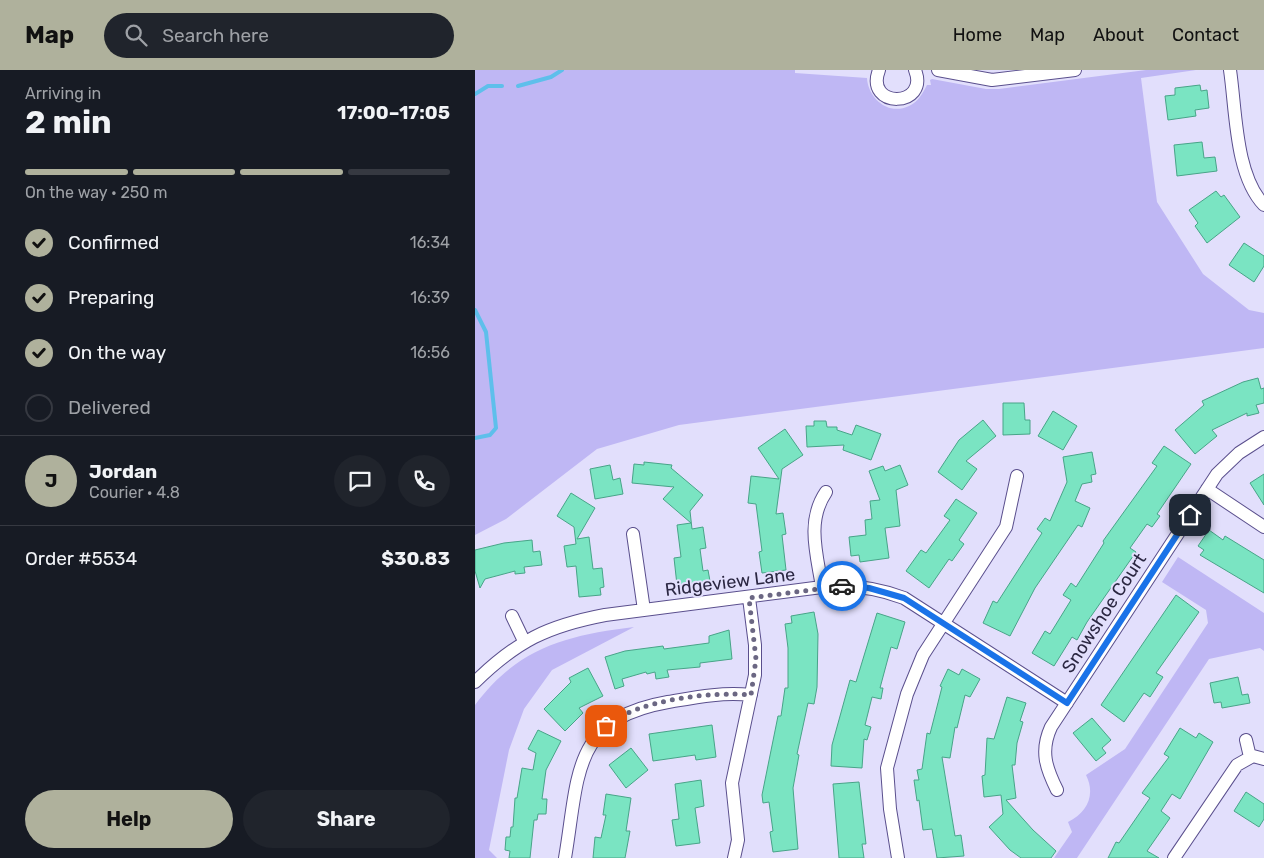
<!DOCTYPE html>
<meta charset="utf-8">
<style>
body{margin:0;font-family:Rubik,sans-serif;background:#20242c;color:#f1f3f6;height:100vh;display:flex;flex-direction:column;font-size:19px;white-space:nowrap}
*{box-sizing:border-box;margin:0}
p{font-size:16px;color:#9ea1a6}
.icon{flex:none;width:28px;height:28px;fill:none;stroke:currentColor;stroke-width:2;stroke-linecap:round;stroke-linejoin:round}
.map{position:relative;flex:1;overflow:hidden}
.side{display:flex;flex-direction:column;background:#171b24;width:475px}
.side>*{flex:none}
.pin{position:absolute;display:grid;place-items:center;width:42px;height:42px;color:#fff;margin:-21px;border-radius:10px;box-shadow:0 2px 8px #0006}
.courier{position:absolute;display:grid;place-items:center;width:50px;height:50px;margin:-25px;border:4px solid #1a73e8;border-radius:50%;background:#fff;color:#222;box-shadow:0 1px 6px #0007}
.headline em{font-style:normal;font-weight:700}
.headline div{display:flex;flex-direction:column-reverse}
.headline{display:flex;align-items:center;justify-content:space-between;height:85px;padding:0 25px}
h1{font-size:32px;font-weight:700;line-height:38px}
.bar{display:grid;grid-template-columns:repeat(4,1fr);gap:8px 5px;align-content:center;height:60px;padding:0 25px}
.bar i{height:6px;border-radius:4px;background:#363941}
.bar .active{background:#afb19c}
.bar p{grid-column:span 4}
.line{display:flex;align-items:center;gap:12px;padding:0 25px;border-top:1px solid #363941}
.line div{flex:1}
.round{display:grid;place-items:center;flex:none;width:52px;height:52px;border-radius:26px;background:#20242c}
ol{padding:0 25px;list-style:none}
li{display:flex;align-items:center;gap:15px;height:55px}
li p{margin-inline-start:auto}
li .icon{padding:5px;border-radius:50%;background:#afb19c;color:#111;stroke-width:4}
li:last-child{color:#9ea1a6}
li i{width:28px;height:28px;border:2px solid #363941;border-radius:50%}
.cta{display:flex;gap:10px;margin-top:auto;padding:10px 25px}
.cta a{flex:1;height:58px;border-radius:30px;background:#afb19c;color:#111;font-size:20px;font-weight:700;line-height:58px;text-align:center}
.cta a+a{background:#20242c;color:#f1f3f6}
header{display:flex;align-items:center;gap:30px;box-sizing:border-box;height:70px;padding:0 25px;background:#afb19c;color:#111}
header strong{font-size:24px}
nav{display:flex;gap:28px;margin-inline-start:auto;font-size:18px}
.search{width:350px;height:45px;background:#20242c;display:flex;align-items:center;gap:12px;box-sizing:border-box;padding:0 18px;border-radius:28px;color:#9ea1a6;font-size:19px}
main{display:flex;flex:1;min-height:0}
.map>svg:first-child{display:block}
.green{fill:#bfb7f4}
.lines{fill:none;stroke-linecap:round;stroke-linejoin:round}
.stream{stroke:#5ebfeb;stroke-width:4}
.building{fill:#7ae4c2;stroke:#48a488}
.street-casing{stroke:#5a4f8d;stroke-width:14}
.street{stroke:#fff;stroke-width:12}
.done{stroke:#6b6783;stroke-width:5;stroke-dasharray:0 9}
.route{stroke:#1a73e8;stroke-width:6}
.labels{text-anchor:middle;dominant-baseline:central;stroke-width:4;stroke-linejoin:round;paint-order:stroke}
.street-label{font-size:18px;fill:#2b2742;stroke:#e2dffc}
</style>
<header>
<strong>Map</strong>
<div class="search"><svg class="icon" aria-label="search" viewBox="0 0 24 24"><circle cx="10" cy="10" r="6"/><path d="M15 15l6 6"/></svg>Search here</div>
<nav><a>Home</a><a>Map</a><a>About</a><a>Contact</a></nav>
</header>
<main>
<section class="side">
<div class="headline"><div><h1>2 min</h1><p>Arriving in</p></div><em>17:00–17:05</em></div>
<div class="bar"><i class="active"></i><i class="active"></i><i class="active"></i><i></i><p>On the way · 250 m</p></div>
<ol>
<li><svg class="icon" aria-label="check" viewBox="0 0 24 24"><path d="M5 12l5 5 9-10"/></svg>Confirmed<p>16:34</p></li>
<li><svg class="icon" aria-label="check" viewBox="0 0 24 24"><path d="M5 12l5 5 9-10"/></svg>Preparing<p>16:39</p></li>
<li><svg class="icon" aria-label="check" viewBox="0 0 24 24"><path d="M5 12l5 5 9-10"/></svg>On the way<p>16:56</p></li>
<li><i></i>Delivered</li>
</ol>
<div class="line" style="height:90px"><b class="round" style="background:#afb19c;color:#111">J</b><div><b>Jordan</b><p>Courier · 4.8</p></div><a class="round"><svg class="icon" aria-label="chat" viewBox="0 0 24 24"><path d="M4 5h16v11H9l-5 4z"/></svg></a><a class="round"><svg class="icon" aria-label="phone" viewBox="0 0 24 24"><path d="M5 4h4l2 5-3 2q2 4 5 5l2-3 5 2v4C11 20 4 13 5 4z"/></svg></a></div>
<div class="line" style="height:65px"><div>Order #5534</div><b>$30.83</b></div>
<div class="cta"><a>Help</a><a>Share</a></div>
</section>
<div class="map">
<svg width="789" height="788" viewBox="0 0 789 788">
<rect width="100%" height="100%" fill="#e2dffc"/>
<path class="green" d="M0,0H320V3L392,8C393,28 413,46 434,36C443,32 448,23 452,15H456L455,10L457,9L511,19H524L671,0H721L666,8L682,132L728,204L774,240L789,243V278L204,355L122,379L31,449L0,465Z
M703,487L789,543V581L785,578L734,589L602,788H579L597,762L593,752C612,743 621,725 611,705L650,679L733,553L731,540L687,512Z
M159,557L77,600L49,639L34,680L14,780L22,788H0V635C42,578 92,565 159,557Z"/>
<g class="lines">
<path class="stream" d="M43,16L76,7L87,0
M0,24L13,16H27
M0,240L11,262L21,358L15,365L0,368"/>
</g>
<path class="building" d="M725,15L726,21L732,20L734,38L720,40L721,46L693,50L690,26L700,25V18Z
M727,72L729,88L740,87L742,101L702,106L699,75Z
M741,121L746,127L749,125L765,147L732,173L720,156L723,153L714,140Z
M769,173L789,186V196L779,212L754,195Z
M783,308L786,319L789,318V333L781,335L784,343L772,346V343L737,360L742,366L720,384L700,360L729,335L727,331L768,312Z
M528,333H549L550,350H555V364L528,365Z
M578,341L602,356L588,380L563,366Z
M508,350L521,366L491,391L502,399L487,420L463,402L484,370Z
M339,351H351L352,357H362V360L377,365L381,355L406,364L396,390L368,380L369,375L332,377L331,356H339Z
M310,359L328,385L307,399L301,444L308,443L311,464L307,465L311,500L287,503L284,482L287,481L281,434L273,433L276,406L304,409L283,378Z
M689,376L716,394L682,444L685,446L677,457L672,454L655,478L661,482L612,552L602,570L597,567L579,596L557,583L570,561L575,564L596,530L588,525L596,513L601,517L629,473L628,471L682,396L677,393Z
M617,382L621,404L616,405L617,412L607,414L600,431L615,438L607,457L603,455L560,518L535,566L508,553L518,531L522,533L567,463L562,459L570,448L575,451L592,412L588,387Z
M169,392L197,395L196,398L228,425L215,441L217,459L228,457L231,478L225,479L228,501L233,500L235,511L202,515L199,488L206,487L202,455L216,453L188,429L199,417L157,413L159,394L169,395Z
M135,395L138,410L145,408L148,424L120,429L115,399Z
M425,395L433,415L421,420L425,456L410,458L414,488L385,492L384,485L376,486L374,467L391,465L390,450L397,449L395,431L405,430L394,401L408,396L410,401Z
M789,404V435L775,413Z
M96,423L120,438L102,469L114,467L118,499L127,498L129,517L125,518L126,525L104,527L101,496L92,497L89,476L101,474L99,457L82,446Z
M481,429L502,443L484,470L489,474L477,491L474,489L454,518L431,501L446,480L451,483L475,450L469,446Z
M734,460L748,470L750,466L789,490V523L725,485L729,480L723,476Z
M57,470L58,482L65,481L67,495L49,497L50,503L40,504V501L10,509L5,518L0,501V480L29,473Z
M701,525L724,542L681,603L688,607L675,627L669,623L649,652L626,635Z
M339,542L343,564L342,617L339,634L333,633L322,684L324,685L318,718L323,779L298,782L295,762L298,761L294,732L288,733L287,725L303,646H306L310,618H313V578L310,554L317,553L316,546Z
M402,543L430,552L422,579L416,577L405,618H408L406,629L397,627L390,655L396,657L392,670L389,669L387,698L356,696L357,675L375,610L381,612Z
M254,560L257,589L225,593V597L192,600L194,607L181,609L180,602L172,604L171,602L147,609L149,616L140,619L130,587L150,581L188,576L189,579L234,573V566Z
M113,598L128,626L104,638L108,643L90,661L69,639L96,612L94,608Z
M473,599L484,605L487,599L505,609L495,627L490,625L482,658L480,657L475,688L467,687L480,766L486,765L489,786L462,788L457,759L448,760L444,730L442,731L439,710H444L442,700L447,699L452,663L455,664L467,617L465,616Z
M763,607L767,625L773,624L775,633L747,638L746,632L739,633L735,613Z
M532,627L551,633L545,651L548,652L542,673L540,695H537L541,728L531,730L558,760L581,781L576,788H546L535,780L514,757L528,744L526,725L509,727L507,706L510,705L512,668L519,669Z
M617,648L636,670L627,678L631,683L621,691L598,663Z
M237,655L241,687L221,690L220,685L178,691L174,664Z
M705,658L721,668L724,663L738,672L705,729L697,724L686,741L695,748L672,781L684,788H633L641,772L644,773L675,728L667,723L694,687L689,684Z
M63,660L86,671L71,700L67,729H72L71,744H63L62,750H59L55,788H34L35,781L30,780L31,767H35L36,757H38L40,728H42L47,698L58,700L61,683L53,679Z
M156,678L173,700L151,718L134,695Z
M226,710L229,736L220,738L225,773L201,776L197,750L204,749L200,714Z
M384,712L391,774H387L389,788H364L358,714Z
M771,722L789,734V749L784,757L759,741Z
M131,724L156,728L151,761H155L150,788H118L120,767L126,768L131,745H128Z"/>
<g class="lines">
<g class="street-casing">
<path id="street" d="M404,0C389,39 455,38 440,0
M463,0L517,10L600,0
M755,0C761,40 760,105 789,135
M732,419L789,457
M158,464L169,540
M347,517C342,485 331,451 351,422
M37,546L49,571
M0,612C42,571 72,556 130,545L347,517C376,514 402,518 429,528L592,633
M771,670L775,687
M582,720C571,698 565,681 576,657L742,404L764,383L789,367
M90,788C104,706 96,649 193,632C222,627 247,622 276,625
M259,788L263,770L257,713L280,605V575L274,528
M423,788L415,739L412,698L432,624L448,585L531,457L542,406
M699,788L762,695L778,686L789,689"/>
</g>
<use href="#street" class="street"/>
</g>
<g class="lines">
<path class="done" d="M131,656C162,630 236,621 276,625L281,589L274,528L367,516"/>
<path class="route" d="M367,516L394,518L429,528L592,633L715,445"/>
</g>
<g class="labels">
<g class="street-label">
<text transform="translate(255 512) rotate(-7)">Ridgeview Lane</text>
<text transform="translate(629 543) rotate(-57)">Snowshoe Court</text>
</g>
</g>
</svg>
<div class="pin" style="left:131px;top:656px;background:#ea580c"><svg class="icon" aria-label="bag" viewBox="0 0 24 24"><path d="M5 8h14l-1 12H6zM9 8a3 3 0 0 1 6 0"/></svg></div>
<div class="pin" style="left:715px;top:445px;background:#1f2937"><svg class="icon" aria-label="home" viewBox="0 0 24 24"><path d="M3 11l9-7 9 7M6 9v11h12V9"/></svg></div>
<div class="courier" style="left:367px;top:516px"><svg class="icon" aria-label="car" viewBox="0 0 24 24"><path d="M5 17H2v-5l4-1 3-4h7l3 4 3 1v5h-3M9 17h6M6 11h13"/><circle cx="7" cy="17" r="2"/><circle cx="17" cy="17" r="2"/></svg></div>
</div>
</main>
